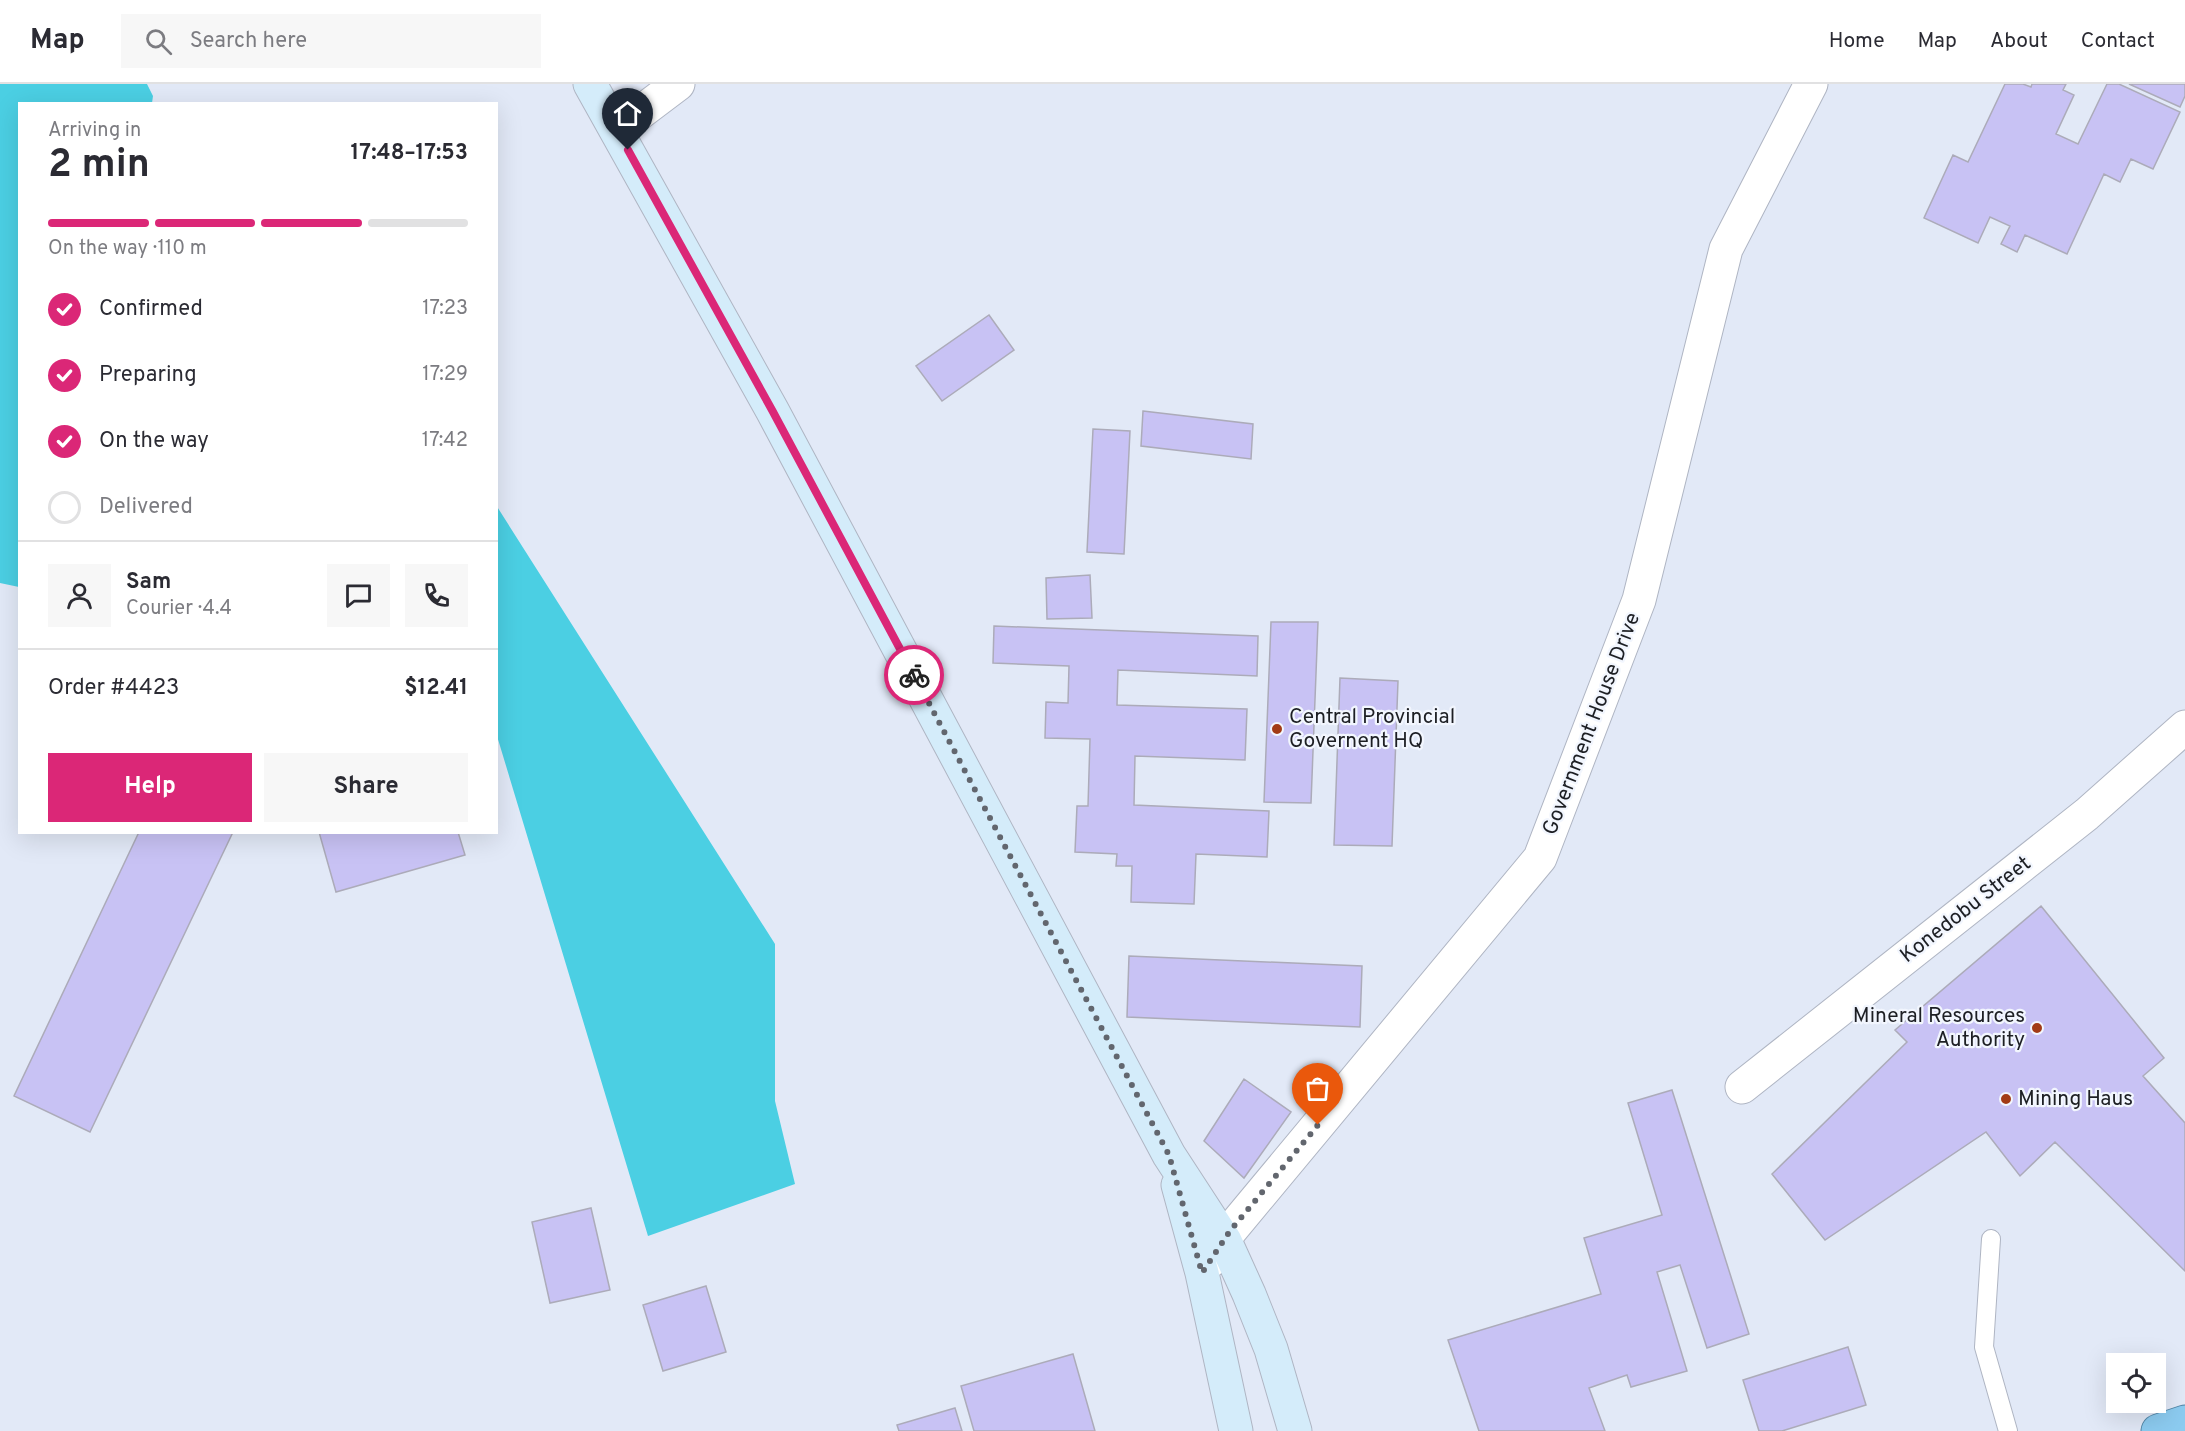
<!DOCTYPE html>
<meta charset="utf-8">
<style>
body{margin:0;font-family:Overpass,sans-serif;background:#f7f7f7;color:#2b2b33;height:100vh;display:flex;flex-direction:column;font-size:22px;white-space:nowrap}
*{box-sizing:border-box;margin:0}
p{font-size:20px;color:#7c7c81}
.icon{flex:none;width:33px;height:33px;fill:none;stroke:currentColor;stroke-width:2;stroke-linecap:round;stroke-linejoin:round}
.map{position:relative;flex:1;overflow:hidden}
.side{position:absolute;left:18px;top:18px;width:480px;height:732px;display:flex;flex-direction:column;background:#fff;border-radius:0px;box-shadow:0 6px 24px #0002}
.side>*{flex:none}
.buttons{position:absolute;left:2106px;top:1269px;display:grid;gap:12px}
.buttons a{display:grid;place-items:center;width:60px;height:60px;border-radius:0px;background:#fff;box-shadow:0 6px 24px #0002;font-size:30px}
.pin{position:absolute;display:grid;place-items:center;width:51px;height:51px;color:#fff;margin:-62px -26px;border-radius:50% 50% 50% 0;rotate:-45deg;box-shadow:0 0 6px #0007}
.pin .icon{rotate:45deg}
.courier{position:absolute;display:grid;place-items:center;width:60px;height:60px;margin:-30px;border:4px solid #db2777;border-radius:50%;background:#fff;color:#222;box-shadow:0 2px 8px #0007}
.headline em{font-style:normal;font-weight:700}
.headline div{display:flex;flex-direction:column-reverse}
.headline{display:flex;align-items:center;justify-content:space-between;height:102px;padding:0 30px}
h1{font-size:39px;font-weight:700;line-height:45px}
.bar{display:grid;grid-template-columns:repeat(4,1fr);gap:9px 6px;align-content:center;height:72px;padding:0 30px}
.bar i{height:8px;border-radius:4px;background:#e1e1e2}
.bar .on{background:#db2777}
.bar p{grid-column:span 4}
.line{display:flex;align-items:center;gap:15px;padding:0 30px;border-top:2px solid #e1e1e2}
.line div{flex:1}
.round{display:grid;place-items:center;flex:none;width:63px;height:63px;border-radius:0px;background:#f7f7f7}
ol{padding:0 30px;list-style:none}
li{display:flex;align-items:center;gap:18px;height:66px}
li p{margin-inline-start:auto}
li .icon{padding:6px;border-radius:50%;background:#db2777;color:#fff;stroke-width:4}
li:last-child{color:#7c7c81}
li i{width:33px;height:33px;border:3px solid #e1e1e2;border-radius:50%}
.primary-button{display:flex;gap:12px;margin-top:auto;padding:12px 30px}
.primary-button a{flex:1;height:69px;border-radius:0px;background:#db2777;color:#fff;font-size:24px;font-weight:700;line-height:69px;text-align:center}
.primary-button a+a{background:#f7f7f7;color:#2b2b33}
header{display:flex;align-items:center;gap:36px;box-sizing:border-box;height:84px;padding:0 30px;background:#fff;border-bottom:2px solid #e1e1e2}
header strong{font-size:28px}
nav{display:flex;gap:33px;margin-inline-start:auto;font-size:21px}
.search{width:420px;height:54px;background:#f7f7f7;display:flex;align-items:center;gap:15px;box-sizing:border-box;padding:0 21px;border-radius:0px;color:#7c7c81;font-size:22px}
.map>svg:first-child{display:block}
.water{fill:#4bcfe3}
.building{fill:#c8c2f4;stroke:#acabb9;stroke-width:1.5}
.lines{fill:none;stroke-linecap:round;stroke-linejoin:round}
.service-casing{stroke:#afb5c3;stroke-width:20}
.minor-casing{stroke:#afb5c3;stroke-width:35}
.secondary-casing{stroke:#afb5c3;stroke-width:35}
.trunk-casing{stroke:#5286a7;stroke-width:35}
.service{stroke:#fff;stroke-width:18}
.minor{stroke:#fff;stroke-width:33}
.secondary{stroke:#d4ecfa;stroke-width:33}
.trunk{stroke:#8ccbf0;stroke-width:33}
.done{stroke:#62666e;stroke-width:6;stroke-dasharray:0 10.8}
.route{stroke:#db2777;stroke-width:8}
.poi-dot{fill:#a23b16;stroke:#f2f6fe;stroke-width:2}
.labels{text-anchor:middle;dominant-baseline:central;stroke-width:4.5;stroke-linejoin:round;paint-order:stroke}
.poi-label{font-size:21px;fill:#1d1f24;stroke:#f2f6fe;text-anchor:start}
.street-label{font-size:21px;fill:#1d1f24;stroke:#f2f6fe}
</style>
<header>
<strong>Map</strong>
<div class="search"><svg class="icon" aria-label="search" viewBox="0 0 24 24"><circle cx="10" cy="10" r="6"/><path d="M15 15l6 6"/></svg>Search here</div>
<nav><a>Home</a><a>Map</a><a>About</a><a>Contact</a></nav>
</header>
<div class="map">
<svg width="2185" height="1347" viewBox="0 0 2185 1347">
<rect width="100%" height="100%" fill="#e2e9f7"/>
<path class="water" d="M0,0H147L153,12L152,19L20,20L19,503L0,499Z
M496,421L775,860V1017L795,1100L648,1152L497,652Z"/>
<path class="building" d="M2005,0H2023L2031,3L2032,0H2066L2063,6L2074,11L2056,50L2078,60L2107,0H2119L2180,28L2153,85L2131,75L2120,98L2104,90L2067,170L2025,151L2017,168L2001,160L2010,142L1990,133L1978,159L1924,134L1953,71L1968,78Z
M2129,0H2185V12L2180,23Z
M989,231L1014,266L942,317L916,282Z
M1143,327L1253,340L1251,375L1141,362Z
M1093,345L1130,347L1124,470L1087,468Z
M1090,491L1092,534L1047,535L1046,494Z
M1271,538H1318L1311,719L1264,718Z
M994,542L1258,552L1257,592L1118,586L1117,621L1247,625L1245,676L1135,672L1134,721L1269,727L1267,773L1196,770L1194,820L1131,818L1132,782H1116L1117,770L1075,768L1077,722H1088L1090,655L1045,654L1046,618L1068,619L1069,582L993,579Z
M1340,594L1398,597L1392,762L1334,761Z
M139,748H233L90,1048L14,1012Z
M319,748H458L465,771L336,808Z
M2041,822L2164,974L2143,992L2185,1039V1187L2055,1058L2020,1092L1986,1048L1825,1156L1772,1090L1907,958L1895,946Z
M1129,872L1362,882L1360,943L1127,933Z
M1244,995L1291,1028L1244,1094L1204,1057Z
M1672,1006L1749,1250L1707,1264L1680,1181L1657,1188L1687,1287L1631,1303L1627,1291L1589,1304L1605,1347H1479L1448,1256L1601,1210L1584,1154L1662,1131L1628,1019Z
M591,1124L610,1206L550,1219L532,1138Z
M706,1202L726,1268L663,1287L643,1221Z
M1848,1263L1866,1321L1782,1347H1759L1743,1296Z
M1073,1270L1095,1347H974L961,1302Z
M955,1324L962,1347H899L897,1341Z"/>
<g class="lines">
<g class="service-casing">
<path id="service" d="M1991,1155L1984,1263L2008,1347"/>
</g>
<g class="minor-casing">
<path id="minor" d="M617,46L678,0
M1742,1003L2087,730L2185,643
M1210,1177L1230,1147L1540,774L1639,516L1726,165L1811,0"/>
</g>
<g class="secondary-casing">
<path id="secondary" d="M590,0L772,326L1169,1071L1225,1157L1249,1210L1271,1265L1295,1347
M1178,1101L1202,1189L1236,1347"/>
</g>
<g class="trunk-casing">
<path id="trunk" d="M2158,1347L2185,1338"/>
</g>
<use href="#service" class="service"/>
<use href="#minor" class="minor"/>
<use href="#secondary" class="secondary"/>
<use href="#trunk" class="trunk"/>
</g>
<g class="lines">
<path class="done" d="M914,591L1169,1071L1202,1189L1230,1147L1318,1041"/>
<path class="route" d="M628,66L772,326L914,591"/>
</g>
<g class="poi-dot">
<circle cx="1277" cy="645" r="6"/>
<circle cx="2037" cy="944" r="6"/>
<circle cx="2006" cy="1015" r="6"/>
</g>
<g class="labels">
<g class="poi-label">
<text x="1289" y="633">Central Provincial<tspan x="1289" dy="24">Governent HQ</tspan></text>
<text x="2025" y="932" text-anchor="end">Mineral Resources<tspan x="2025" dy="24">Authority</tspan></text>
<text x="2018" y="1015">Mining Haus</text>
</g>
<g class="street-label">
<text transform="translate(1592 640) rotate(-69)">Government House Drive</text>
<text transform="translate(1966 826) rotate(-38)">Konedobu Street</text>
</g>
</g>
</svg>
<div class="buttons">
<a><svg class="icon" aria-label="locate" viewBox="0 0 24 24"><circle cx="12" cy="12" r="6"/><path d="M12 2v4M12 18v4M2 12h4M18 12h4"/></svg></a>
</div>
<div class="pin" style="left:1318px;top:1041px;background:#ea580c"><svg class="icon" aria-label="bag" viewBox="0 0 24 24"><path d="M5 8h14l-1 12H6zM9 8a3 3 0 0 1 6 0"/></svg></div>
<div class="pin" style="left:628px;top:66px;background:#1f2937"><svg class="icon" aria-label="home" viewBox="0 0 24 24"><path d="M3 11l9-7 9 7M6 9v11h12V9"/></svg></div>
<div class="courier" style="left:914px;top:591px"><svg class="icon" aria-label="bike" viewBox="0 0 24 24"><circle cx="6" cy="16" r="4"/><circle cx="18" cy="16" r="4"/><path d="M6 16l4-8h5l3 8M10 8l3 8H6M13 5h3"/></svg></div>
<section class="side">
<div class="headline"><div><h1>2 min</h1><p>Arriving in</p></div><em>17:48–17:53</em></div>
<div class="bar"><i class="on"></i><i class="on"></i><i class="on"></i><i></i><p>On the way · 110 m</p></div>
<ol>
<li><svg class="icon" aria-label="check" viewBox="0 0 24 24"><path d="M5 12l5 5 9-10"/></svg>Confirmed<p>17:23</p></li>
<li><svg class="icon" aria-label="check" viewBox="0 0 24 24"><path d="M5 12l5 5 9-10"/></svg>Preparing<p>17:29</p></li>
<li><svg class="icon" aria-label="check" viewBox="0 0 24 24"><path d="M5 12l5 5 9-10"/></svg>On the way<p>17:42</p></li>
<li><i></i>Delivered</li>
</ol>
<div class="line" style="height:108px"><a class="round"><svg class="icon" aria-label="person" viewBox="0 0 24 24"><circle cx="12" cy="8" r="4"/><path d="M4 21q1-7 8-7t8 7"/></svg></a><div><b>Sam</b><p>Courier · 4.4</p></div><a class="round"><svg class="icon" aria-label="chat" viewBox="0 0 24 24"><path d="M4 5h16v11H9l-5 4z"/></svg></a><a class="round"><svg class="icon" aria-label="phone" viewBox="0 0 24 24"><path d="M5 4h4l2 5-3 2q2 4 5 5l2-3 5 2v4C11 20 4 13 5 4z"/></svg></a></div>
<div class="line" style="height:78px"><div>Order #4423</div><b>$12.41</b></div>
<div class="primary-button"><a>Help</a><a>Share</a></div>
</section>
</div>
